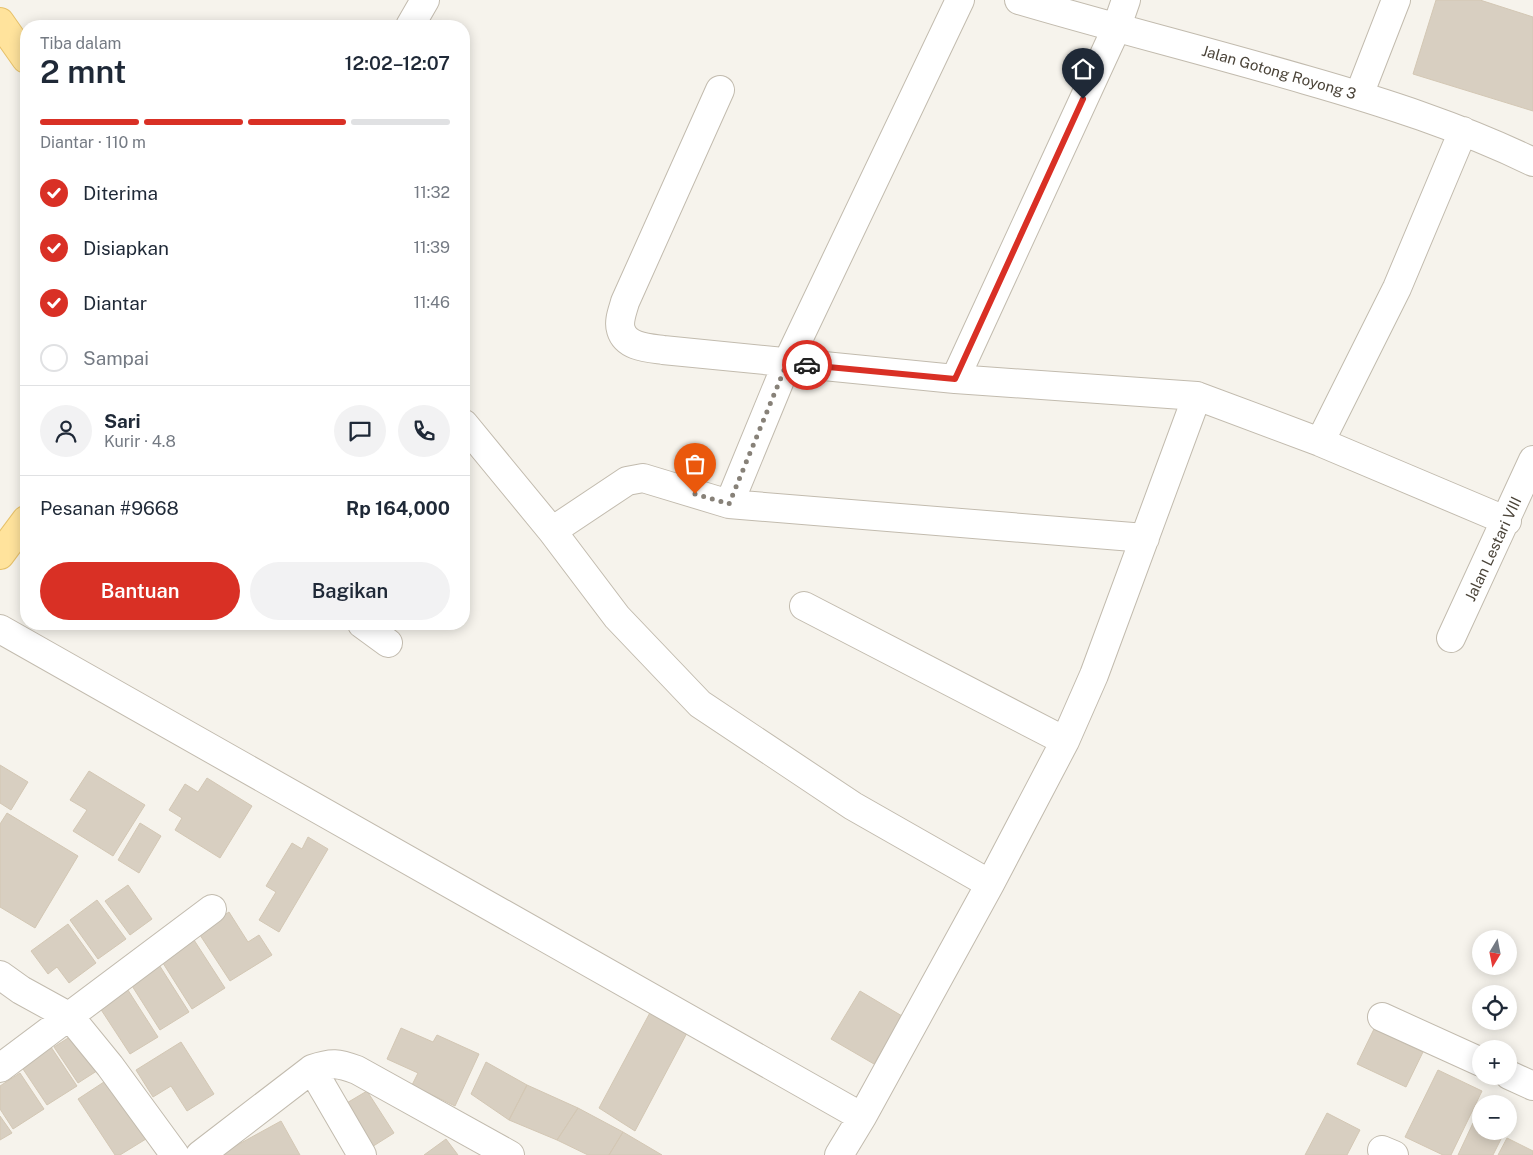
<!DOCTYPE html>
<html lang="id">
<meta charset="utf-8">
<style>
body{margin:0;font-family:"Public Sans",sans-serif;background:#f2f2f3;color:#1f2937;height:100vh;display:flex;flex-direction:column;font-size:19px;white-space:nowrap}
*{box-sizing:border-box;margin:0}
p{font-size:16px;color:#747a83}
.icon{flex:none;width:28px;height:28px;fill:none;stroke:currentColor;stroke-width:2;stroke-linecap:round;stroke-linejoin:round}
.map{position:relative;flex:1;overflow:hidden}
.side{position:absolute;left:20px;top:20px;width:450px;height:610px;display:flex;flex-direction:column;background:#fff;border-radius:20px;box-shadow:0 2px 12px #0003}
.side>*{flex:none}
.needle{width:32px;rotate:190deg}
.fabs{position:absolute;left:1472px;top:930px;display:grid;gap:10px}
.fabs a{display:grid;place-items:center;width:45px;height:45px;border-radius:50%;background:#fff;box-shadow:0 2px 12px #0003;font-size:25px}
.pin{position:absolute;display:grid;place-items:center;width:42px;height:42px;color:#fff;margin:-51px -21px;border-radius:50% 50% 50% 0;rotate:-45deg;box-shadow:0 0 5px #0007}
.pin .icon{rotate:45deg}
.courier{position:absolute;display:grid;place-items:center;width:50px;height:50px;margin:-25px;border:4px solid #d93025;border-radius:50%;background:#fff;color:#222;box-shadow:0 1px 6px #0007}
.overview em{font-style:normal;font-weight:600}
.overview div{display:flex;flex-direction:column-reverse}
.overview{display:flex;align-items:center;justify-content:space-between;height:85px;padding:0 20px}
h1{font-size:32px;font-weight:600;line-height:38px}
.bar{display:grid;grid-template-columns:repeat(4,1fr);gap:8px 5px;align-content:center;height:60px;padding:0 20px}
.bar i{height:6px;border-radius:4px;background:#e0e1e3}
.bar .selected{background:#d93025}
.bar p{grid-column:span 4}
.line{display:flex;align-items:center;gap:12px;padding:0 20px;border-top:1px solid #e0e1e3}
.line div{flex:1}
.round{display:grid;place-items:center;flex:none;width:52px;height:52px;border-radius:26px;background:#f2f2f3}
ol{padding:0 20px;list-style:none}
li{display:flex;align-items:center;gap:15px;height:55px}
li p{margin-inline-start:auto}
li .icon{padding:5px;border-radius:50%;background:#d93025;color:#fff;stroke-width:4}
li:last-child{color:#747a83}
li i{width:28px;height:28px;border:2px solid #e0e1e3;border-radius:50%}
.primary-button{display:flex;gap:10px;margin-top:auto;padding:10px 20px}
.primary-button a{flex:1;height:58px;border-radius:30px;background:#d93025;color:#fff;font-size:20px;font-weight:600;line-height:58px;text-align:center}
.primary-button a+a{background:#f2f2f3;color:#1f2937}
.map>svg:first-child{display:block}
.building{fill:#d8cfc1;stroke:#d3c7b4}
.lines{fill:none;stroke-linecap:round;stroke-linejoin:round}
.minor-casing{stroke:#c2bbae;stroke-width:30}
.major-casing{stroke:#e6c16a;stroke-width:30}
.minor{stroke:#fff;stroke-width:28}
.major{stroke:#ffe39c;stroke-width:28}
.done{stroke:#878178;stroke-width:5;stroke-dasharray:0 9}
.route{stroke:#d93025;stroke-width:6}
.labels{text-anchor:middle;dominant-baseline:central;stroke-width:4;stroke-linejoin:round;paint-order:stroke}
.street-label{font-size:15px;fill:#4b4439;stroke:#fff}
</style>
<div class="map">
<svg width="1533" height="1155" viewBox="0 0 1533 1155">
<rect width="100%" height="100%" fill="#f6f3ec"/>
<path class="building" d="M1436,0H1480L1533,17V111L1413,74Z
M0,765L28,782L11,810L0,803Z
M89,771L145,805L113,856L73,831L87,810L70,800Z
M207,778L252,806L220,858L175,830L182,818L169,810L185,784L198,792Z
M7,813L78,856L35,928L0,907V824Z
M140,823L161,836L139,873L118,860Z
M308,837L328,849L279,932L259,920L276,892L266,886L292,843L302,849Z
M128,885L152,919L130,935L105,901Z
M97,900L126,939L98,959L70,920Z
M229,912L248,942L259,935L272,955L230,981L198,932Z
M68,924L96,963L69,983L57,967L48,974L31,951Z
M194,940L225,988L192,1009L161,960Z
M156,960L189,1012L160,1030L127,978Z
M126,987L158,1037L130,1054L98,1005Z
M860,991L902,1016L874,1064L831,1039Z
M653,1007L688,1031L635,1131L599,1108Z
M401,1028L433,1042L437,1035L479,1054L455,1106L412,1085L418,1073L387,1059Z
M1374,1029L1423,1052L1406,1087L1357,1064Z
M79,1031L103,1067L78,1083L54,1047Z
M181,1042L214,1094L187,1111L171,1086L153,1097L136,1070Z
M51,1047L77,1086L47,1105L21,1066Z
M486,1062L527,1085L509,1120L471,1094Z
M1438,1070L1482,1091L1451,1155H1443L1405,1137Z
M20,1073L44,1109L13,1129L0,1109V1086Z
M107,1080L146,1139L120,1155H115L78,1099Z
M527,1085L578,1108L557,1140L509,1120Z
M367,1091L394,1133L367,1150L340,1107Z
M578,1108L623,1132L609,1155H588L557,1140Z
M1327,1113L1360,1130L1347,1155H1305Z
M0,1116L12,1133L0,1140Z
M281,1121L300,1155H219Z
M1473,1123L1481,1127V1131H1490L1502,1137L1493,1155H1458Z
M623,1132L662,1155H609Z
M1507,1138L1533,1151V1155H1498Z
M446,1139L458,1155H424Z"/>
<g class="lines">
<g class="minor-casing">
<path id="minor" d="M1019,0C1114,28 1210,52 1306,80C1383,102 1461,127 1533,162
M410,26L425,0
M720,90L625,302C623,310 618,321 621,330C626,347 648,348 663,350L955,379L1197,396L1320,442L1507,521
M1359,95L1396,0
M955,379L1116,29L1126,0
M464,424L552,531L617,617L700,704L853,806L990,884
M1320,442L1397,288L1463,131
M729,504L787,363L960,0
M552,531L627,481L643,478L729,504L1145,538
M804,606L1065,741
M362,624L388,643
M0,629L862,1117
M1451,638L1533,460
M0,975L21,990L70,1017L110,1066L175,1155
M1382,1017L1481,1062
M0,1068L212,909
M312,1069C332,1062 338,1063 357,1070L510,1155
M1509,1075L1533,1086
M1382,1150L1394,1155
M200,1155L312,1069L362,1155
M839,1155L862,1117L990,884L1065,741L1094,675L1197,396"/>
</g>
<g class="major-casing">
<path id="major" d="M0,22L26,59
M0,555L26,520"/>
</g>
<use href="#minor" class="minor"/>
<use href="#major" class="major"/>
</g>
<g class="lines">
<path class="done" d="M695,494L729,504L787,363L807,365"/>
<path class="route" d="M807,365L955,379L1083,99"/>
</g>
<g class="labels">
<g class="street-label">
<text transform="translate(1279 72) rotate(16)">Jalan Gotong Royong 3</text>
<text transform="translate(1493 549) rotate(-65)">Jalan Lestari VIII</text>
</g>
</g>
</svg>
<div class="fabs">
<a><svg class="needle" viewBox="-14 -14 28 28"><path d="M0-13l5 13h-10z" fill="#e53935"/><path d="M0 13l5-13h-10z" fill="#747a83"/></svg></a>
<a><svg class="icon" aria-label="locate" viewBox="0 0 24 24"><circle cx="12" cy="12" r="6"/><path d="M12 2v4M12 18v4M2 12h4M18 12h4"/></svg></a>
<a>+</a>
<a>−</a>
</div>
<div class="pin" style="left:695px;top:494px;background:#ea580c"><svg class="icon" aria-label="bag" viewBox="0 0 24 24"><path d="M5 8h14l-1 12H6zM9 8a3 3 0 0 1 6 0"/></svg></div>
<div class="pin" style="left:1083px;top:99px;background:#1f2937"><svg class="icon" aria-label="home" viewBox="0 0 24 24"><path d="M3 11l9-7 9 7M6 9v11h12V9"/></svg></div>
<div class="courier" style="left:807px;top:365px"><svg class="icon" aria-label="car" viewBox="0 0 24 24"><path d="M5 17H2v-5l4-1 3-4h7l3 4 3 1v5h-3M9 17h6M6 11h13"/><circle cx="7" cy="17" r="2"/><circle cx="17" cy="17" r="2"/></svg></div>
<section class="side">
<div class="overview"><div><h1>2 mnt</h1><p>Tiba dalam</p></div><em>12:02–12:07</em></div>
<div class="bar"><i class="selected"></i><i class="selected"></i><i class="selected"></i><i></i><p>Diantar · 110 m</p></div>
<ol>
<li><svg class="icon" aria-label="check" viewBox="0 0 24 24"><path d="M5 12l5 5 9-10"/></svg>Diterima<p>11:32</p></li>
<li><svg class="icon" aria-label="check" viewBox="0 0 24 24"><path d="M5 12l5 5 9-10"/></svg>Disiapkan<p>11:39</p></li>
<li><svg class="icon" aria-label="check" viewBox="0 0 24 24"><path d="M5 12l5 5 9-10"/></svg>Diantar<p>11:46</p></li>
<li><i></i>Sampai</li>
</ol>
<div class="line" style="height:90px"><a class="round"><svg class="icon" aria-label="person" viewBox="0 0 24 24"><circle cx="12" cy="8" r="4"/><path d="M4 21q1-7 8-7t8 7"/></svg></a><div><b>Sari</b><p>Kurir · 4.8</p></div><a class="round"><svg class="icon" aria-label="chat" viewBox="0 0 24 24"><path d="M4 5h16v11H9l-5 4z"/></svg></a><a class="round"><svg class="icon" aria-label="phone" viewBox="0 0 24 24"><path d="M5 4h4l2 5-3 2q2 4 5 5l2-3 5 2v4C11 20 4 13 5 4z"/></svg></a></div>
<div class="line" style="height:65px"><div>Pesanan #9668</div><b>Rp 164,000</b></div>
<div class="primary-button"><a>Bantuan</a><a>Bagikan</a></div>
</section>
</div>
